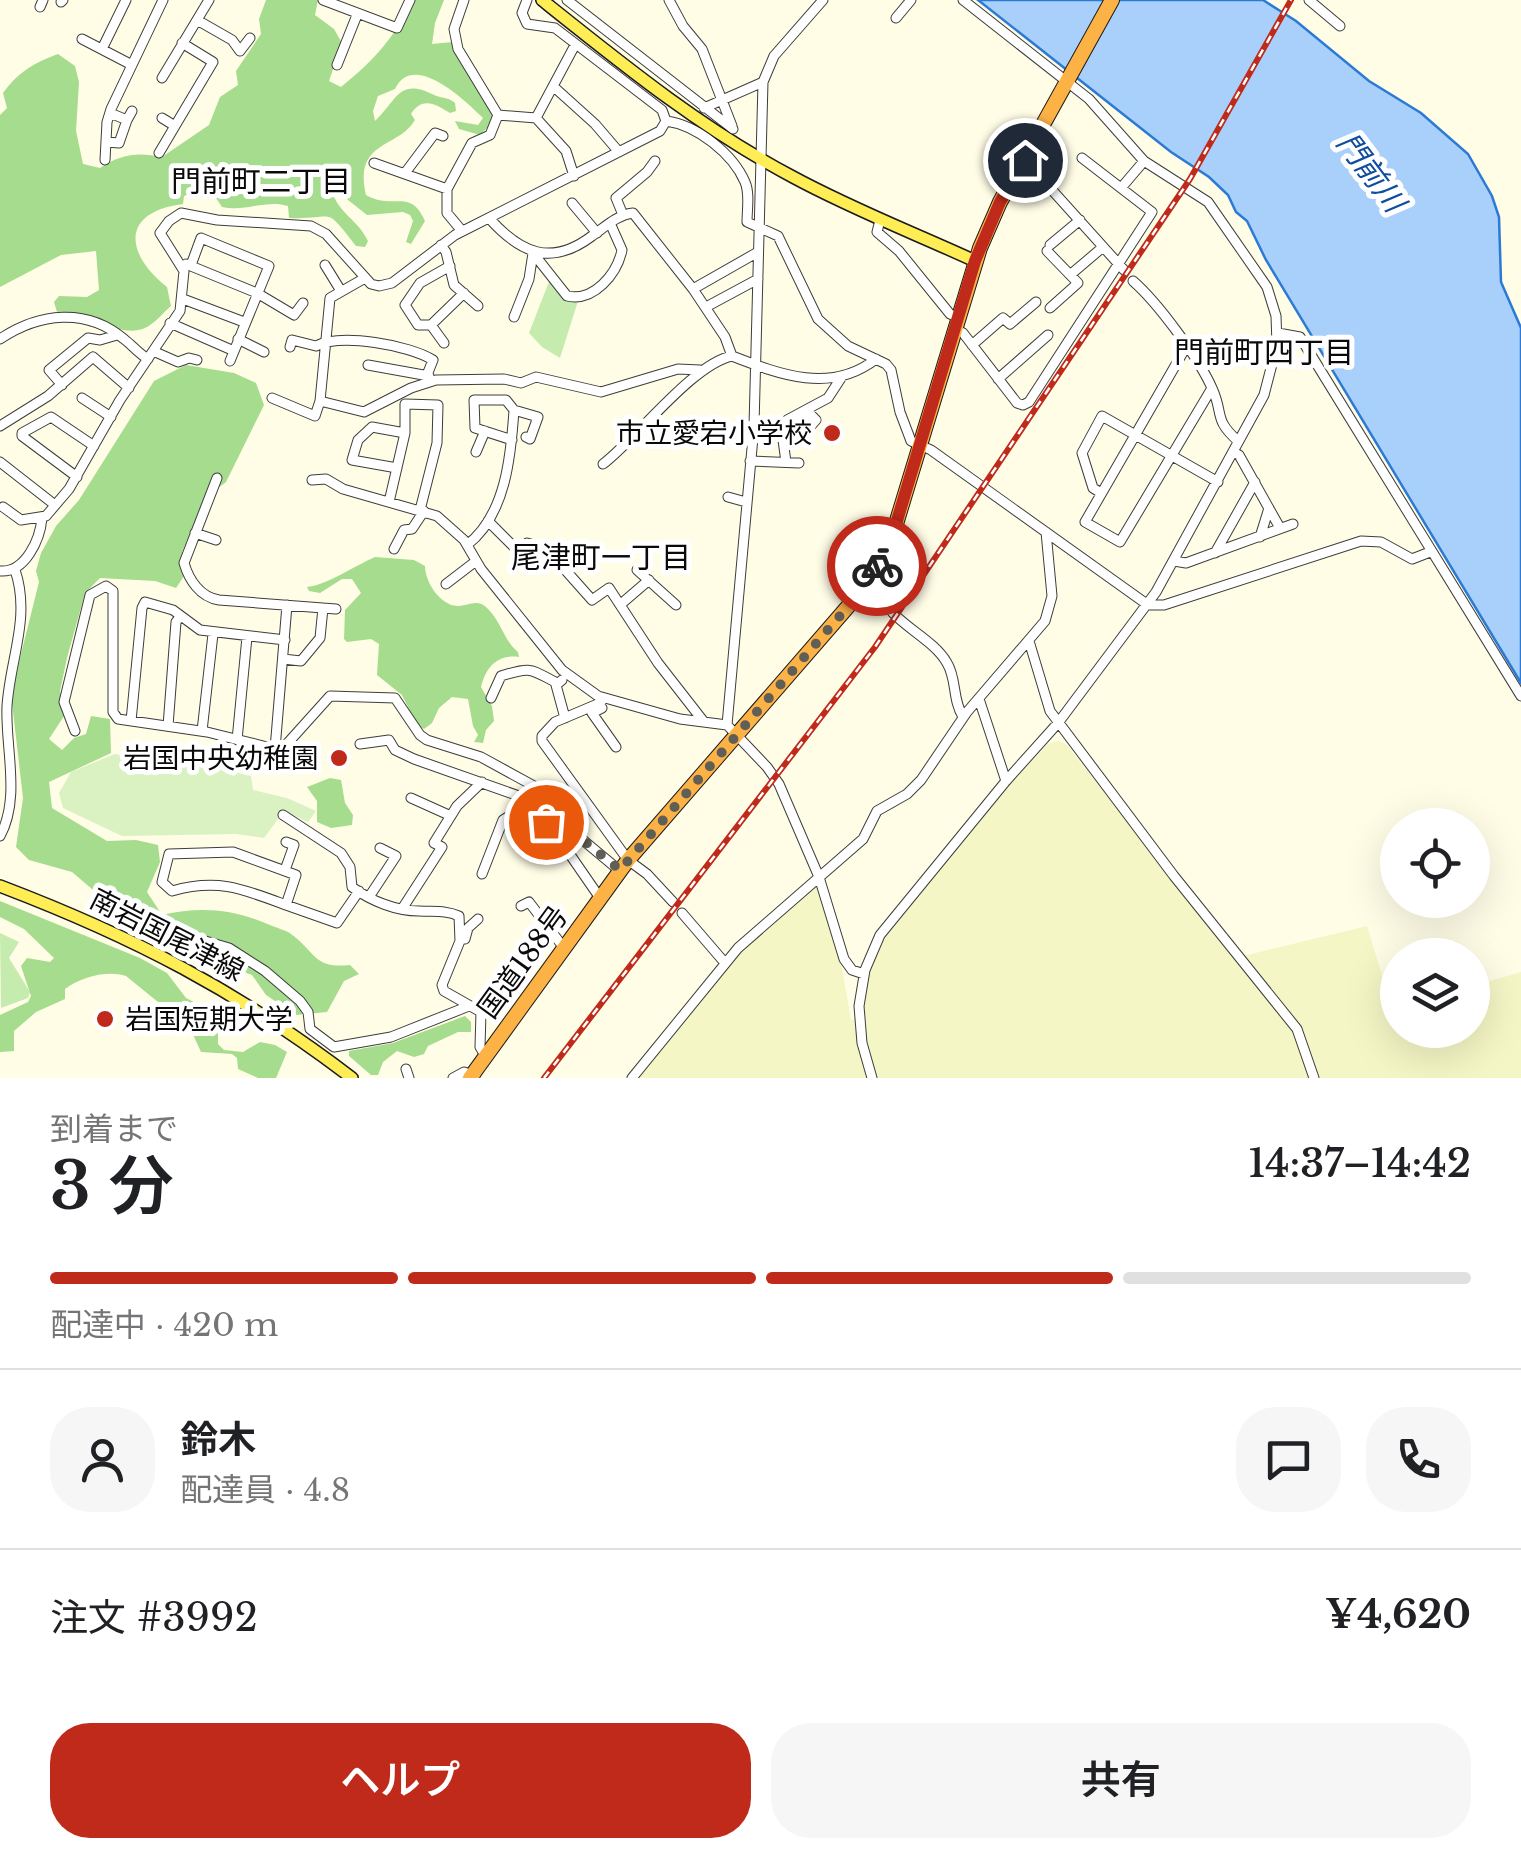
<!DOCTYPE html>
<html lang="ja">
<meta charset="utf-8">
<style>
body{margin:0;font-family:"Libre Baskerville","Noto Sans JP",serif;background:#f6f6f6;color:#202124;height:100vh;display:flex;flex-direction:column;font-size:38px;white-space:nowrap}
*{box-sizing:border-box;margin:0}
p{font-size:32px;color:#757577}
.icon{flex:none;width:55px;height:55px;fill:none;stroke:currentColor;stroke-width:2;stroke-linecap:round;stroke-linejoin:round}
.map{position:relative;height:1078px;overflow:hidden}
.panel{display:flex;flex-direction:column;background:#fff;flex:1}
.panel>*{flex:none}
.fabs{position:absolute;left:1380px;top:808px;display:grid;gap:20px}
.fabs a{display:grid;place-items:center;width:110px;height:110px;border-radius:50%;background:#fff;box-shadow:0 10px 40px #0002;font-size:50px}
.pin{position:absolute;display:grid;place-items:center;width:85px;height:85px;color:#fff;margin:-42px;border:5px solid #fff;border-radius:50%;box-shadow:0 2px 10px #0007}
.courier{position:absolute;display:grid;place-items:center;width:100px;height:100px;margin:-50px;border:8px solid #c02a1b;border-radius:50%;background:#fff;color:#222;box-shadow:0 2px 12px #0007}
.overview em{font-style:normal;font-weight:600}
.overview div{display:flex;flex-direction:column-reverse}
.overview{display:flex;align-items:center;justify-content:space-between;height:170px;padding:0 50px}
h1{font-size:65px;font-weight:600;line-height:75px}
.bar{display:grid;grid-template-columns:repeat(4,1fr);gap:15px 10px;align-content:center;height:120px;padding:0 50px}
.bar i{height:12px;border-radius:8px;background:#e0e0e0}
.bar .on{background:#c02a1b}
.bar p{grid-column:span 4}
.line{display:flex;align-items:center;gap:25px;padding:0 50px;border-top:2px solid #e0e0e0}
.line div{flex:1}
.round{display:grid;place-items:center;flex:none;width:105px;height:105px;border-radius:40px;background:#f6f6f6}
.primary-button{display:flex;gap:20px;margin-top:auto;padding:20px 50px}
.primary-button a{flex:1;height:115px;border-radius:40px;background:#c02a1b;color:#fff;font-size:40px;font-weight:600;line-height:115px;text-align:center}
.primary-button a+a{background:#f6f6f6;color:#202124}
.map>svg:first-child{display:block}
.farmland{fill:#f4f6c5}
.green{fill:#c6ebaf}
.forest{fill:#a6dc8d}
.pitch{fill:#daf1c1}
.water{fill:#a8d0fa;stroke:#2b7ad5;stroke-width:2.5}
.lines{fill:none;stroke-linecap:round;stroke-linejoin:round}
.minor-casing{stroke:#3d3d3d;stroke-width:11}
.major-casing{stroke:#1b1b1b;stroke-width:14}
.highway-casing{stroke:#1b1b1b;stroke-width:16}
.minor{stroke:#fff;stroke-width:9}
.major{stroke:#ffed56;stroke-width:11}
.highway{stroke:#fdb246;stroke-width:14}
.rail-casing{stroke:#c02a1b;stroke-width:6}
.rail{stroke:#fff;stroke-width:2.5;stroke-dasharray:8;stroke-linecap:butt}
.done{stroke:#605f57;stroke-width:10;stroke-dasharray:0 18}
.route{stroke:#c02a1b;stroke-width:12}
.poi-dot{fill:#c02a1b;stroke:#fff;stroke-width:4}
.labels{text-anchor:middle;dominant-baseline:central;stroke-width:10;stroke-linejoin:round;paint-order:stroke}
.poi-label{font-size:28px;fill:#0a0a0a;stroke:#fff;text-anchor:end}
.street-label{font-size:28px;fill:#0a0a0a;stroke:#fff}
.water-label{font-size:30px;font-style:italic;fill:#0e4da0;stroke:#fff}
.neighbourhood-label{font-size:30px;fill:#0a0a0a;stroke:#fff}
</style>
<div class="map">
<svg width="1521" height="1078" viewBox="0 0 1521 1078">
<rect width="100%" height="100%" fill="#fffde6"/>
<path class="farmland" d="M1058,741L1066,744L1235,958L1367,926L1392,1008L1397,1007L1398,1030H1472L1473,986L1521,972V1078H634L735,956L812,885H818L841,962L851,1020L864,1016V992L870,966L883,937L1001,793L1048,744Z"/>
<path class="green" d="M550,279L578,301L560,358L542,347L529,333Z
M0,933L19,942L9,958L30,992L28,998L1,1008Z"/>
<path class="forest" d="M266,0H318L315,15L334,29L342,43L329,81L341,87C378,57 391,40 414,0H444L435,23L432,44L453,42L493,112V122L480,135L459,129L455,121L478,125L483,118C466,101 413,50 395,89L378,96L373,111L375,121C397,100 399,78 432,94C441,99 447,96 455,103L456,111L450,113C436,104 422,96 411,114L415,120C398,149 353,140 366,195C394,211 410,187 425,221L411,244L406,242L413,221L410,215L403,212L367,215L338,192L333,194C340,214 358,220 368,241L365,247L356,246C323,204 337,220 289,218L288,206C267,199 245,212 222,207L214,195L196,192L184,196L183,204C120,212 125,254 167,287L171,306C163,313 154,324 145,328C118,340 88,309 57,312L54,302L59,296L87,297L99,290L96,251L61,255L0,287V115L7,108L3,93C17,73 35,62 58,54L75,66L79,82L76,131L83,164L100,168C121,154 138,152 162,157L209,125L220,97L238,85L236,71L261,34L259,19Z
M186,365L234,373L256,383L264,405L226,482L205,498L182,552L186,573L176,588L155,581L100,578L85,593L67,658L60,691L64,716L49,739L62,750L74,738L86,734L91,716L110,719L111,753L49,782L52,808L107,841L136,840L158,845L160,862L147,892L162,915C201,906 233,909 270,925C276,928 286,930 291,934C316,952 313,969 350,965L359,974L344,981L327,1012L296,1015L266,995L252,975L215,961L200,933L174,923L146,919L99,895L72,872L29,860L16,847L23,798L11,694L39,582L36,571L41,553L56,526L79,500L154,381Z
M375,557L414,560L425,566C425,582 440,605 457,606C469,606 477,598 487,608C502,622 503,640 518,652L519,657C497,654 486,667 481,687L492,706L494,721L486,730L483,743L474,742L478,735L473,726L468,699L452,697L439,708L432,723L424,729L417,725L402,695L377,675L379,644L371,639L347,642L344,639L345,610L361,593L352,579H342L320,593L309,591L307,587C325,586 356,565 375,557Z
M330,778L341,780L345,803L353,815L352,825L331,828L317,822V801L307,787Z
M0,901L140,958L167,973L186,998L210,1010L218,1020V1044L224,1050L243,1052L260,1042L275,1045L287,1052L276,1078H258L238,1069L237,1058L232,1054L201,1052L190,1028L126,976C107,970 81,977 65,989V999L36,1012L14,1031V1051L0,1052V1015L28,1002L31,996L21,966L27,958L50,962L54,958L24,929L0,917Z
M465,1016L471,1022V1032H458L428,1046L424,1054L414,1057L397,1051L383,1062L378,1075H371L349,1056V1051L393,1043Z"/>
<path class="pitch" d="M115,754L140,758L171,757L251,776L253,790L287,798L316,811L308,822L284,811L264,838L236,834L122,836L63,808L59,793L71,772Z"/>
<path class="water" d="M978,0H1263L1296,21L1369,81L1421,113L1468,154L1492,196L1499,217L1501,282L1521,328V683L1266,260L1247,221L1236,212L1228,195L1209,177L1171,152Z"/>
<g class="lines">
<g class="minor-casing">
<path id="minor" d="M323,0L397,28L410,0
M464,0L454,29L458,49L498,115
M527,0L522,13L527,24L555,28L662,110L666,121
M567,0L733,129
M669,0L683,26L702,49L732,126
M1309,0L1340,26
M61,2L63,0
M40,7L43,0
M896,18L911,0
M197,20L232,40L240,51L250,38
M82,39L132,65
M102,49L126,0
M337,65L357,15
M162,78L209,0
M554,87L595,124L619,152
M704,108L763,82
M110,113L127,120L132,111
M536,118L575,45
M666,121C697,125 733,154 745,182C750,193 747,210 747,222L778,236L818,319L848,346L886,364L891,370L900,412L911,441L931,450L1148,605H1164L1361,541L1381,542L1412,559L1430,552
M175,126L213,62L182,43
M106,142L119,143L127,120
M159,153L175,126L162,118
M105,160L107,122L111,109L163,0
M1025,160L1124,270
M374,163L447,189
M405,173L435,133L443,136
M1121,188L1144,161
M572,203L597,233
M623,215L616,198L647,172L655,161
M489,218C520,253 551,267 592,236C605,227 617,215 633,213L693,289L725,337L732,356
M880,220L877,232L899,251L950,314L959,318
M462,231L447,213V189L472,143L490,135L498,115L536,118L566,151L574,176
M441,245L446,252L454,285L478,306
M1050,245L1080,220
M1047,251L1078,283L1050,308
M186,264L257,293L294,315L303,303
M191,265L201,238L269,266L230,361
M325,265L341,291
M450,266L420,283L405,305L418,325H431L464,293
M1070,275L1103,247
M1133,281C1158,303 1198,357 1212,388C1224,414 1213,419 1238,441
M693,289L758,252
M183,299L244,322
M706,307L758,279
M514,317L529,279L533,253L567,296C594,302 617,274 622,250L610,223
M170,323L234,351
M431,325L444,343
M955,329L963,333L1017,403L1023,405L1029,402L1152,212L1082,158
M1278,333L1300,337L1521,696
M0,339C39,313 86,307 124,339C133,346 138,353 148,359
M238,339L264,352
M972,345L1003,318L1010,324L1036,302
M290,347L292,340L316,346C341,333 409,345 433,360L427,375
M1186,347L1085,522L1120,542L1212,388
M153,351L178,362L189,358L197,360
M368,365L429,376
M998,379L1048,335
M62,385L49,370L88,338L100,340L117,335
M82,398L111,417
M272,398L315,416L320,401L330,298L365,278
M320,401L364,412L411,388L436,380L504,379L521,383L536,377L601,392L678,369L700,370
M0,426L48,396L93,357L129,388
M802,436L816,420L806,410
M512,440L475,428L474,400H506L514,410
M476,452L485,431
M1233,452L1239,455L1280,528
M750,461L799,463
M0,462L55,505
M786,462L782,433L787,420L828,398L841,378
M603,464C639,436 693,364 732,356C781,375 831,394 876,359
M397,468L352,460L358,440L372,427L405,433
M77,477L22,436V433L51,417L94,446
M217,478L184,563C189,580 200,597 219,600L336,609
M312,480L326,479L343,489L437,516L464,540L481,569L562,670L598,696L680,719L727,725L767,767L779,784L819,877L844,959L852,970L864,974
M1101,493L1093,488L1082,453L1102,416L1218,482
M728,497L746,502
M389,502L405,433V404L438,405L437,443L420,510
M3,507L21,520L46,516L69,489L120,400L180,311L184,271L160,233L169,221L181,213L217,220L311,226L326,234L371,284L379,286L392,283L455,235L660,131L666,121
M488,521L516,549L521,550L527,543L544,548L552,555L592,600L609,588L658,663L704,722
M195,533L216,540
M1260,537L1269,508
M467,545C506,515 511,455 514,410L538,417L530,439L526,437
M394,549L404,530L412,529L424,511
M1215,553L1255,482
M1174,561L1186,563L1293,524
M637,570L676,605
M0,571C25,573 40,540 42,518
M867,583C880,590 884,603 893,613C909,630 936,643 947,663C957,679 952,699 963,717
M446,584L476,561
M621,604L649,580
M1029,641L1050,711L1174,876L1297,1029L1314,1078
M283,659L301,661L320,638L323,608
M562,680L556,685L565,718
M491,698L501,676C532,666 530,669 557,683
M604,698L600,703L555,722L542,736V741L628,860L647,874L673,902
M979,699L1006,781
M602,708L592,713L616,747
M131,721L142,608L145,602L173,610L200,630L285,640
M727,725L754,426L763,82L774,56L823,0
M168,726L176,622L180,617
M75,731L64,702L90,595L106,586L113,591V712L118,719L207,732L275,749L285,746L330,696L395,698L420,735L427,740L481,757L534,786L533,801L503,820L482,874
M202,731L213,634
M237,740L247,637
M360,744L389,740L395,750L414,759L533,801L600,898
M275,749L287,605
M411,798L451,816
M283,815L341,853L350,867L352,887C371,901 396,911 419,911C434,912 446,910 459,916L460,941L442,985L444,991L481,1012L480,1047L486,1057
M546,821L553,815L620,871
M0,836C21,798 5,747 7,706C10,659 31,617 15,570
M233,852L296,875L286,905C243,889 218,878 172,891L162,882L169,854Z
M285,870L294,845L286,842
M369,897L396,856L380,848
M286,905L337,923L359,891
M521,906L529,902L564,948
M402,909L442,847L434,843L457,806L482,782
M682,913L725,963
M168,930L229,948L265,971L300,1001L308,1012L310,1029L334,1047L391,1037L469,1006
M465,939L468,928L478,919
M406,1069L409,1078
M453,1078L464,1072L475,1076
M632,1078L738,948L863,839L877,811L907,794L921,780L967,712L1045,621L1052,596L1046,532
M872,1078L862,1043L859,1006L865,970L880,935L1006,781L1058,723L1156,592L1264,395L1277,345L1276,316L1267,287L1208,202L1144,161L1089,99L963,0"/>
</g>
<g class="major-casing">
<path id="major" d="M542,0C622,64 702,129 793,177C852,209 914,233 975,261
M0,886C134,937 238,991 352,1078"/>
</g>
<g class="highway-casing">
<path id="highway" d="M470,1078L628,860L858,595L879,563L896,524L980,248L1000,202L1112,0"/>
</g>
<use href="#minor" class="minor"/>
<use href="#major" class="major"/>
<use href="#highway" class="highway"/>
<g class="rail-casing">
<path id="rail" d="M544,1078L875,647L1190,179L1291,0"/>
</g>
<use href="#rail" class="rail"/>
</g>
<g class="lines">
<path class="done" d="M546,822L552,815L620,870L858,595L877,566"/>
<path class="route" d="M877,566L896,524L975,261L1000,202L1025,160"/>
</g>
<g class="poi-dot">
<circle cx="832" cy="433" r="10"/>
<circle cx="339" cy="758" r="10"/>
<circle cx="105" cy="1019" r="10"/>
</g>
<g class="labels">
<g class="poi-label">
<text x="812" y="433">市立愛宕小学校</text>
<text x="319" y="758">岩国中央幼稚園</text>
<text x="125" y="1019" text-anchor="start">岩国短期大学</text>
</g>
<g class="street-label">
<text transform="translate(167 935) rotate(27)">南岩国尾津線</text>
<text transform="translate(523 962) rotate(-54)">国道188号</text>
</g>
<g class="water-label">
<text transform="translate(1371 172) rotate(53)">門前川</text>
</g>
<g class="neighbourhood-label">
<text x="261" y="181">門前町二丁目</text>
<text x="1264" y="352">門前町四丁目</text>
<text x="601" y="557">尾津町一丁目</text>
</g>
</g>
</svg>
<div class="fabs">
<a><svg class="icon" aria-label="locate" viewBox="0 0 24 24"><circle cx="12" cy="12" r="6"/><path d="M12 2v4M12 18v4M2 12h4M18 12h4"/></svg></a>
<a><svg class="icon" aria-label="layers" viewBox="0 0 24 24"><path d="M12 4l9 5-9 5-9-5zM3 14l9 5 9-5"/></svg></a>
</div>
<div class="pin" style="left:546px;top:822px;background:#ea580c"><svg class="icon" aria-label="bag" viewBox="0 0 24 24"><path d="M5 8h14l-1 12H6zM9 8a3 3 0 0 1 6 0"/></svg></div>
<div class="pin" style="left:1025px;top:160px;background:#1f2937"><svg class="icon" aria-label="home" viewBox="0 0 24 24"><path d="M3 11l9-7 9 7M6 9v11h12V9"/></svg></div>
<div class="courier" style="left:877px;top:566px"><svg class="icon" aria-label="bike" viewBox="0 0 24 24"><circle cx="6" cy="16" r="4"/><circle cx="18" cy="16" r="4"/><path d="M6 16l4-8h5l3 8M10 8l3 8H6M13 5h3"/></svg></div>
</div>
<section class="panel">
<div class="overview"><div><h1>3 分</h1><p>到着まで</p></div><em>14:37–14:42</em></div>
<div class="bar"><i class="on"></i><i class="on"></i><i class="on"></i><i></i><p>配達中 · 420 m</p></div>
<div class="line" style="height:180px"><a class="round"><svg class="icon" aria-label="person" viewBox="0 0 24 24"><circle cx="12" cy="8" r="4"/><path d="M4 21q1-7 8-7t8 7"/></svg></a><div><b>鈴木</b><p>配達員 · 4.8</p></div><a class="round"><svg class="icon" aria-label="chat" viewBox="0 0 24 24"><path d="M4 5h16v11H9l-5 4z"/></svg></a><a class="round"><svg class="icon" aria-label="phone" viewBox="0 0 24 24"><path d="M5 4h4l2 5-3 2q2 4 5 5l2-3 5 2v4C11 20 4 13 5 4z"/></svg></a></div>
<div class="line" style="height:130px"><div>注文 #3992</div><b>¥4,620</b></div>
<div class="primary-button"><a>ヘルプ</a><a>共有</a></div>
</section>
